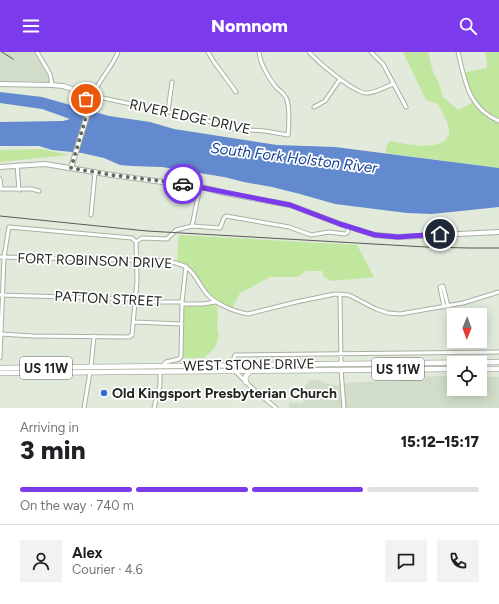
<!DOCTYPE html>
<meta charset="utf-8">
<style>
body{margin:0;font-family:Figtree,sans-serif;background:#f2f2f2;color:#202124;height:100vh;display:flex;flex-direction:column;font-size:15px;white-space:nowrap}
*{box-sizing:border-box;margin:0}
p{font-size:13px;color:#757577}
.icon{flex:none;width:22px;height:22px;fill:none;stroke:currentColor;stroke-width:2;stroke-linecap:round;stroke-linejoin:round}
.map{position:relative;height:356px;overflow:hidden}
.panel{display:flex;flex-direction:column;background:#fff;flex:1}
.panel>*{flex:none}
.needle{width:26px;rotate:181deg}
.buttons{position:absolute;left:447px;top:256px;display:grid;gap:8px}
.buttons a{display:grid;place-items:center;width:40px;height:40px;border-radius:0px;background:#fff;box-shadow:0 2px 10px #0003;font-size:20px}
.pin{position:absolute;display:grid;place-items:center;width:34px;height:34px;color:#fff;margin:-17px;border:2px solid #fff;border-radius:50%;box-shadow:0 1px 4px #0007}
.courier{position:absolute;display:grid;place-items:center;width:40px;height:40px;margin:-20px;border:3px solid #7c3aed;border-radius:50%;background:#fff;color:#222;box-shadow:0 1px 5px #0007}
.head em{font-style:normal;font-weight:800}
.head div{display:flex;flex-direction:column-reverse}
.head{display:flex;align-items:center;justify-content:space-between;height:68px;padding:0 20px}
h1{font-size:26px;font-weight:800;line-height:30px}
.bar{display:grid;grid-template-columns:repeat(4,1fr);gap:6px 4px;align-content:center;height:48px;padding:0 20px}
.bar i{height:5px;border-radius:3px;background:#e0e0e0}
.bar .selected{background:#7c3aed}
.bar p{grid-column:span 4}
.line{display:flex;align-items:center;gap:10px;padding:0 20px;border-top:1px solid #e0e0e0}
.line div{flex:1}
.round{display:grid;place-items:center;flex:none;width:42px;height:42px;border-radius:0px;background:#f2f2f2}
header{display:flex;justify-content:space-between;align-items:center;height:52px;padding:0 20px;background:#7c3aed;color:#fff;font-size:18px;font-weight:800}
.map>svg:first-child{display:block}
.built{fill:#d1ddc9}
.green{fill:#c0e79d}
.water{fill:#6389ce}
.lines{fill:none;stroke-linecap:round;stroke-linejoin:round}
.minor-casing{stroke:#a9b1a3;stroke-width:5}
.major-casing{stroke:#a9b1a3;stroke-width:6}
.highway-casing{stroke:#a9b1a3;stroke-width:6}
.minor{stroke:#fff;stroke-width:3}
.major{stroke:#fff;stroke-width:4}
.highway{stroke:#fff;stroke-width:4.5}
.rail{stroke:#575b53;stroke-width:1}
.done{stroke:#656a61;stroke-width:4;stroke-dasharray:0 7.2}
.route{stroke:#7c3aed;stroke-width:5}
.poi-dot{fill:#2f6ad8;stroke:#fff;stroke-width:1.5}
.labels{text-anchor:middle;dominant-baseline:central;stroke-width:3.5;stroke-linejoin:round;paint-order:stroke}
.shield{fill:#fff;stroke:#646662;stroke-width:1}
.shield-label{font-size:13px;font-weight:bold;fill:#22251f}
.street-label{font-size:14px;fill:#22251f;stroke:#fff}
.poi-label{font-size:14px;font-weight:bold;fill:#22251f;stroke:#fff;text-anchor:start}
.water-label{font-size:15px;font-style:italic;fill:#164193;stroke:#fff}
</style>
<header><svg class="icon" aria-label="menu" viewBox="0 0 24 24"><path d="M4 6h16M4 12h16M4 18h16"/></svg>Nomnom<svg class="icon" aria-label="search" viewBox="0 0 24 24"><circle cx="10" cy="10" r="6"/><path d="M15 15l6 6"/></svg></header>
<div class="map">
<svg width="499" height="356" viewBox="0 0 499 356">
<rect width="100%" height="100%" fill="#e1eadb"/>
<path class="built" d="M0,0H34L47,22L50,30L0,29Z
M445,324L454,325V337H480V325H499V356H289V350L303,351L305,335L310,328H319L328,332L336,333L357,330L400,329L403,325H411Z"/>
<path class="green" d="M403,0H428L433,20L439,31L443,45L458,58L472,51L465,36L461,21L487,16V9L485,0H499V116L386,101V95L390,89C403,92 450,102 449,78C448,69 442,60 438,52L426,48Z
M41,97L70,103L0,110V98Z
M179,183L357,193L374,225L332,229L324,225L322,219H306L298,225H270L240,241L232,257L215,250L186,214L177,209Z
M215,252L217,253L218,261L217,276L219,285L215,295L204,306H182L184,255L187,253H207Z"/>
<path class="water" d="M0,40L42,45L109,64L150,70L174,77L277,93L335,95L499,116V155L432,162L407,161L335,152L300,142L272,135L244,130L224,125L162,115L132,114L120,113L104,106L82,101L52,98L39,94H0V70L63,69L70,67L42,57L0,51Z"/>
<g class="lines">
<g class="minor-casing">
<path id="minor" d="M37,0L50,22L52,33
M118,0C112,16 98,28 93,44L198,66L234,77L265,79L288,83C289,72 290,59 287,48C285,41 279,39 275,34C268,25 260,11 259,0
M208,0L214,10L236,40
M309,0C318,10 355,42 367,41C376,41 385,35 393,32
M371,0L383,12L406,55
M458,0C465,29 468,56 499,69
M314,55L325,49L340,27
M168,59L172,30
M17,113L19,138
M0,127L1,137
M0,137H32L39,139
M91,163L95,120
M192,174L220,176L224,166L226,164L289,175L311,183L329,180L345,182L347,181L349,175
M0,205C42,206 83,207 125,208C138,208 168,208 179,212C195,217 197,231 207,242C215,252 236,260 248,262L296,250L335,242L349,243L376,257L388,261L400,262L463,251L499,240
M340,242L341,312
M0,243L132,247H136L138,250H182L184,252H203L215,250
M444,255L440,235L443,234L448,254
M134,270L182,272
M0,282L33,284L129,285L132,283L137,229L136,190
M0,306L4,205L9,175L132,186L136,190L142,186L167,187L176,178L192,174L200,135
M234,313V306L235,303L499,300
M163,314L166,310L179,307L181,304L182,250L186,214
M91,315L94,284
M341,318L344,356
M235,319L251,335L276,356
M84,356L90,320
M154,356L160,333V320"/>
</g>
<g class="major-casing">
<path id="major" d="M0,32L52,33L63,34L93,44L71,116
M84,40L90,39L96,35
M80,41L86,47L89,55
M0,115L45,112L112,123L206,136L225,141L290,153L340,172L375,183L398,185L499,180"/>
</g>
<g class="highway-casing">
<path id="highway" d="M0,316L499,310
M480,317H499
M0,321L454,317
M246,330C244,324 247,321 252,319"/>
</g>
<use href="#minor" class="minor"/>
<use href="#major" class="major"/>
<use href="#highway" class="highway"/>
<path class="rail" d="M2,0L13,7
M0,164L147,179L426,195L469,196H499"/>
</g>
<g class="lines">
<path class="done" d="M86,47L89,55L71,116L112,123L183,132"/>
<path class="route" d="M183,132L290,153L340,172L375,183L398,185L440,182"/>
</g>
<circle class="poi-dot" cx="104" cy="341" r="4"/>
<g class="labels">
<g class="shield">
<rect x="20" y="305" width="52" height="22" rx="3"/>
<rect x="372" y="306" width="52" height="22" rx="3"/>
</g>
<g class="shield-label">
<text x="46" y="316">US 11W</text>
<text x="398" y="317">US 11W</text>
</g>
<g class="street-label">
<text transform="translate(190 65) rotate(12)">RIVER EDGE DRIVE</text>
<text transform="translate(95 209) rotate(2)">FORT ROBINSON DRIVE</text>
<text transform="translate(108 247) rotate(3)">PATTON STREET</text>
<text transform="translate(249 313) rotate(-1)">WEST STONE DRIVE</text>
</g>
<g class="poi-label">
<text x="112" y="341">Old Kingsport Presbyterian Church</text>
</g>
<g class="water-label">
<text transform="translate(294 106) rotate(7)">South Fork Holston River</text>
</g>
</g>
</svg>
<div class="buttons">
<a><svg class="needle" viewBox="-14 -14 28 28"><path d="M0-13l5 13h-10z" fill="#e53935"/><path d="M0 13l5-13h-10z" fill="#757577"/></svg></a>
<a><svg class="icon" aria-label="locate" viewBox="0 0 24 24"><circle cx="12" cy="12" r="6"/><path d="M12 2v4M12 18v4M2 12h4M18 12h4"/></svg></a>
</div>
<div class="pin" style="left:86px;top:47px;background:#ea580c"><svg class="icon" aria-label="bag" viewBox="0 0 24 24"><path d="M5 8h14l-1 12H6zM9 8a3 3 0 0 1 6 0"/></svg></div>
<div class="pin" style="left:440px;top:182px;background:#1f2937"><svg class="icon" aria-label="home" viewBox="0 0 24 24"><path d="M3 11l9-7 9 7M6 9v11h12V9"/></svg></div>
<div class="courier" style="left:183px;top:132px"><svg class="icon" aria-label="car" viewBox="0 0 24 24"><path d="M5 17H2v-5l4-1 3-4h7l3 4 3 1v5h-3M9 17h6M6 11h13"/><circle cx="7" cy="17" r="2"/><circle cx="17" cy="17" r="2"/></svg></div>
</div>
<section class="panel">
<div class="head"><div><h1>3 min</h1><p>Arriving in</p></div><em>15:12–15:17</em></div>
<div class="bar"><i class="selected"></i><i class="selected"></i><i class="selected"></i><i></i><p>On the way · 740 m</p></div>
<div class="line" style="height:72px"><a class="round"><svg class="icon" aria-label="person" viewBox="0 0 24 24"><circle cx="12" cy="8" r="4"/><path d="M4 21q1-7 8-7t8 7"/></svg></a><div><b>Alex</b><p>Courier · 4.6</p></div><a class="round"><svg class="icon" aria-label="chat" viewBox="0 0 24 24"><path d="M4 5h16v11H9l-5 4z"/></svg></a><a class="round"><svg class="icon" aria-label="phone" viewBox="0 0 24 24"><path d="M5 4h4l2 5-3 2q2 4 5 5l2-3 5 2v4C11 20 4 13 5 4z"/></svg></a></div>
</section>
